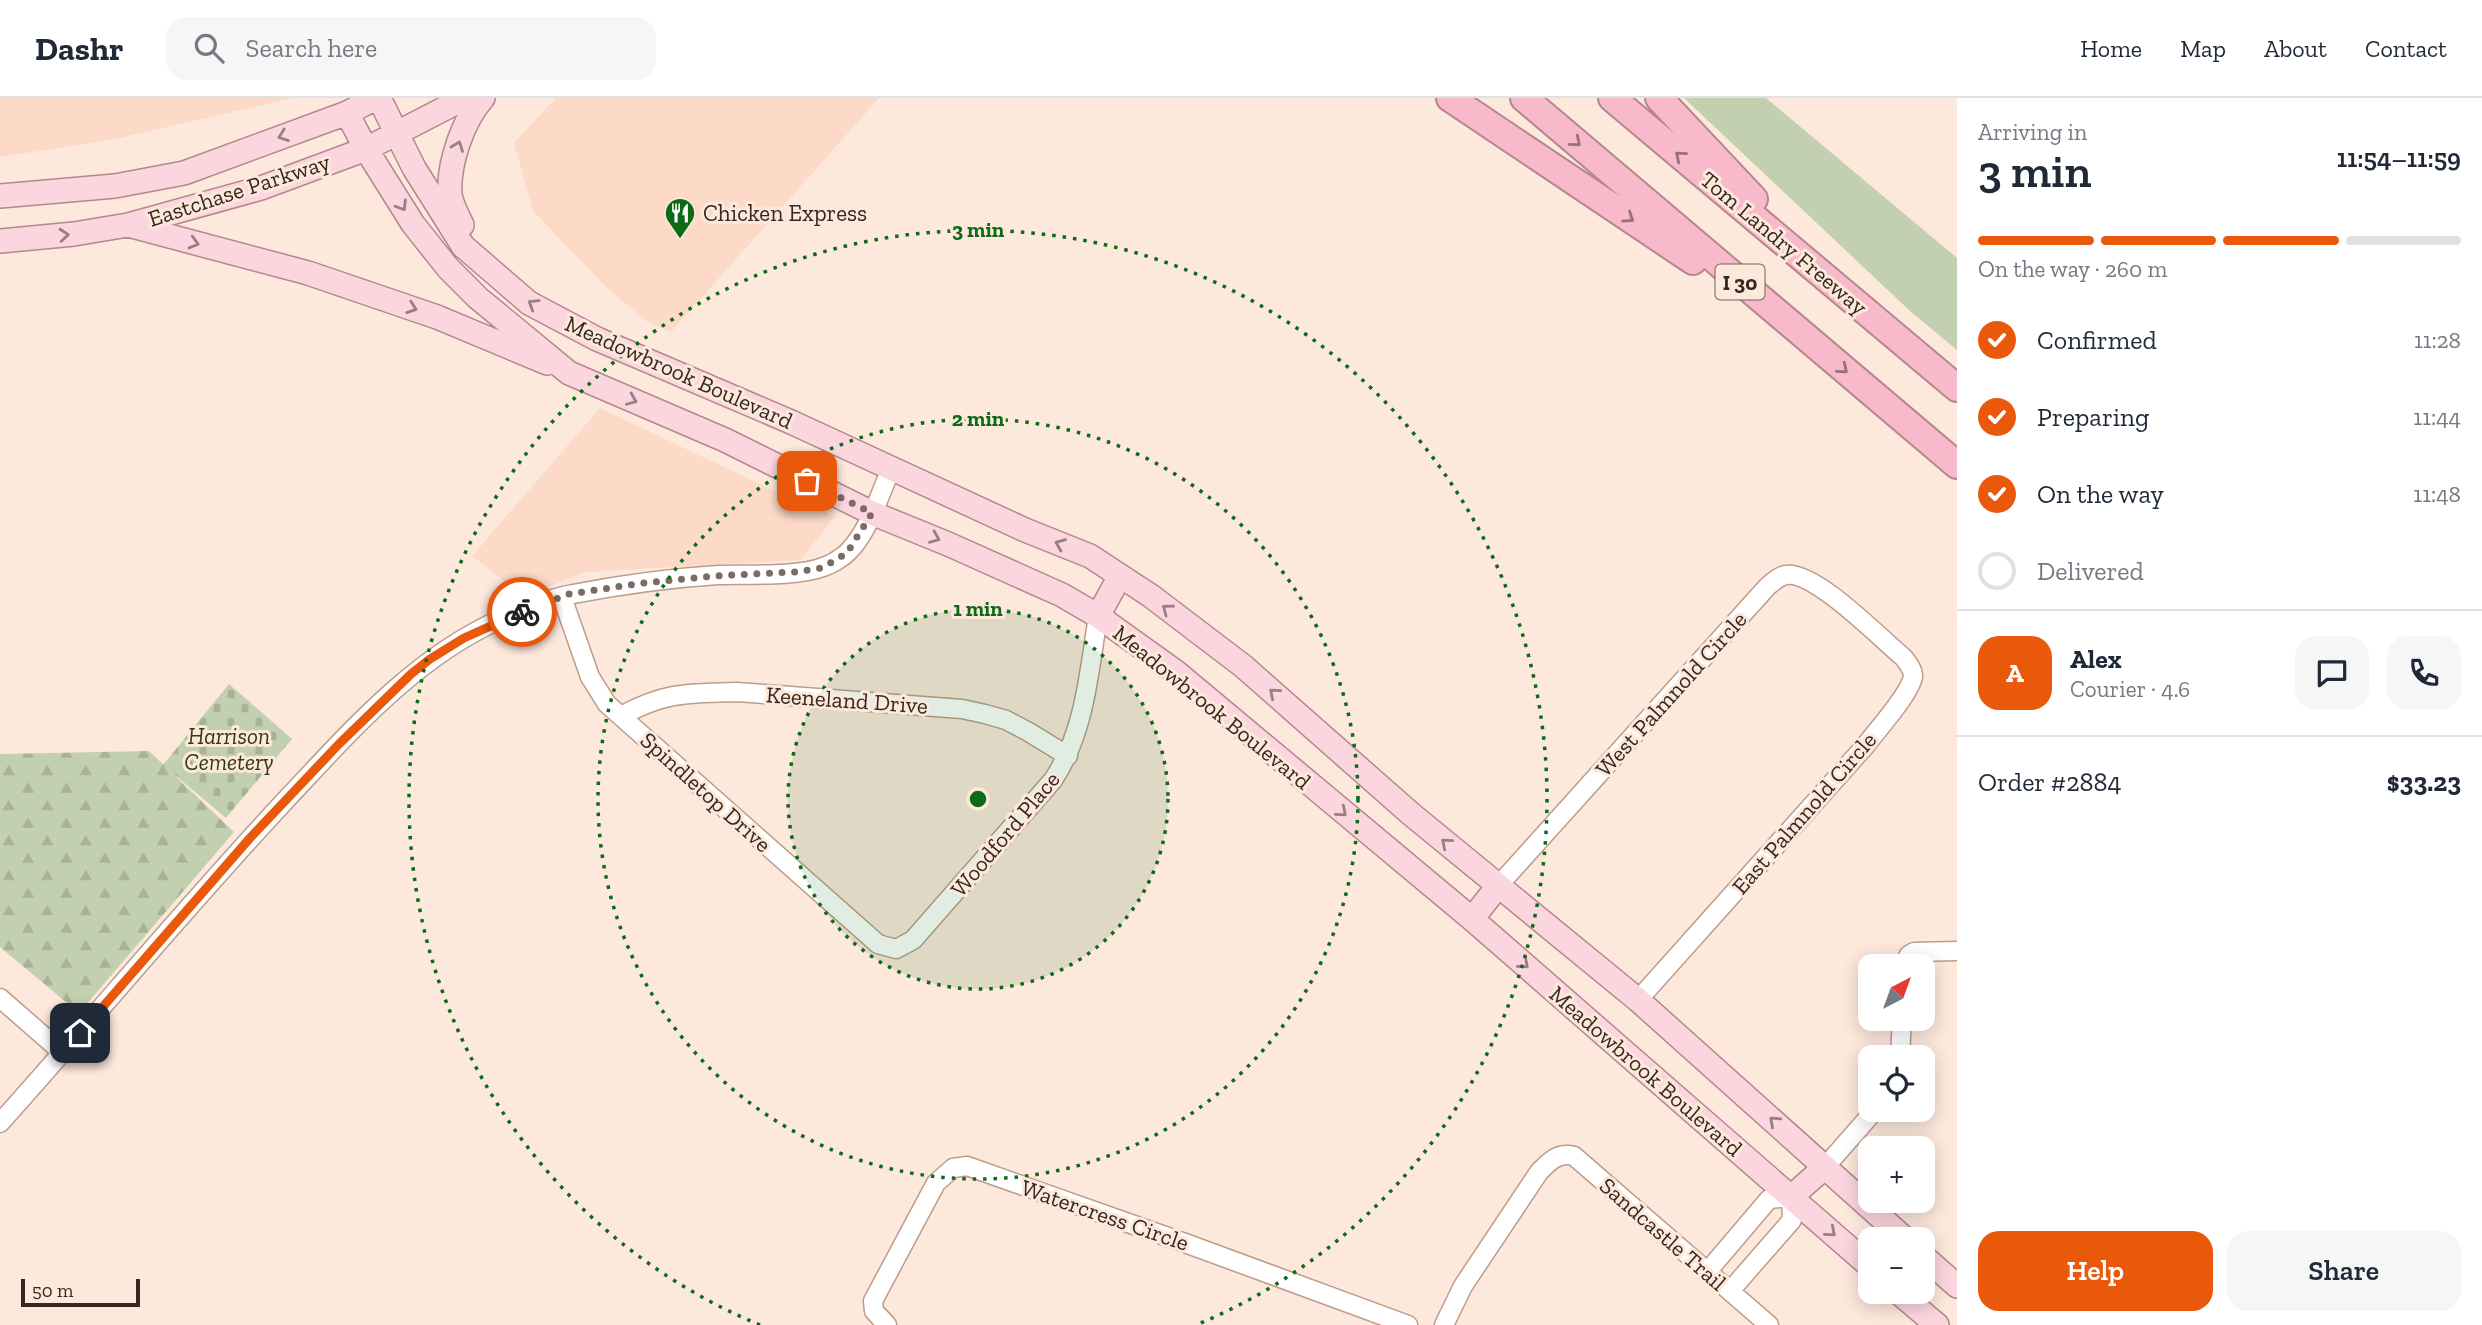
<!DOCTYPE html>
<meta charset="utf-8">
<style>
body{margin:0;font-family:"Zilla Slab",serif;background:#f6f6f7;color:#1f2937;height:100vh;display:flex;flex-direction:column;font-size:26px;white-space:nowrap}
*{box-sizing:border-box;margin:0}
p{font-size:23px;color:#747a83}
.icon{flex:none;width:38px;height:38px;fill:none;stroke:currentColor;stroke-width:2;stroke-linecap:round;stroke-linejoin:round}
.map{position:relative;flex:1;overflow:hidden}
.drawer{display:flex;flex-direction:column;background:#fff;width:525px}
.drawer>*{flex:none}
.needle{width:46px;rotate:41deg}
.tools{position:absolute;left:1858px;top:856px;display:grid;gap:14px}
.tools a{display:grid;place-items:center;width:77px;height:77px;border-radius:14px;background:#fff;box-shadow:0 4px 18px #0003;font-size:35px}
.scale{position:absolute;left:21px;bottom:18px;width:119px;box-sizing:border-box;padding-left:7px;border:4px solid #352821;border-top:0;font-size:19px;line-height:24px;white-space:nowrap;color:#352821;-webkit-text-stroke:5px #fde8dc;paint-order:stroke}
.pin{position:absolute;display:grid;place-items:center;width:60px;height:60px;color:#fff;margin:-30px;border-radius:14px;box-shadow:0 4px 10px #0006}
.courier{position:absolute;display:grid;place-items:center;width:70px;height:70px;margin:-35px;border:5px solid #ea580c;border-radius:50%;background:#fff;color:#222;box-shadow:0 2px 9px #0007}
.headline em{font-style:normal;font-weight:600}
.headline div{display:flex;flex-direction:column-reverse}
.headline{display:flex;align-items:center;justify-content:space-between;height:119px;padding:0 21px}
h1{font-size:46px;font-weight:600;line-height:52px}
.bar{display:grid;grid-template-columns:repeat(4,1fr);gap:10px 7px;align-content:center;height:84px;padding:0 21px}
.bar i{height:9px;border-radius:5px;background:#e0e1e3}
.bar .active{background:#ea580c}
.bar p{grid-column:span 4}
.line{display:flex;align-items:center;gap:18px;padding:0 21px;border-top:2px solid #e0e1e3}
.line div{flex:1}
.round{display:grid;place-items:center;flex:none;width:74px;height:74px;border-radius:21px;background:#f6f6f7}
ol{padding:0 21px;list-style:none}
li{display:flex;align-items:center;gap:21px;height:77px}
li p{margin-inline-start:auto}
li .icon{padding:7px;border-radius:50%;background:#ea580c;color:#fff;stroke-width:4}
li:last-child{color:#747a83}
li i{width:38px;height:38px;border:4px solid #e0e1e3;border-radius:50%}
.cta{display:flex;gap:14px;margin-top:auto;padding:14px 21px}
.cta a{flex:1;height:80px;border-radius:21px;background:#ea580c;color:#fff;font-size:28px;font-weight:600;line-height:80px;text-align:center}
.cta a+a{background:#f6f6f7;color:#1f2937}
header{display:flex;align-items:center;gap:42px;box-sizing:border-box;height:98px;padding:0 35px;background:#fff;border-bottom:2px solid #e0e1e3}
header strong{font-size:33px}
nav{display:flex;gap:38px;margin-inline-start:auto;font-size:24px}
.search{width:490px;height:63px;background:#f6f6f7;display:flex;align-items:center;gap:18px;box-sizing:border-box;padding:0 24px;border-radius:21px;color:#747a83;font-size:26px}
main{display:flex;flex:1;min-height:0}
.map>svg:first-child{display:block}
.built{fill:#fcdac7}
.green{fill:#c3d0af}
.forest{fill:url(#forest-firs)}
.cemetery{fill:url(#cemetery-stones)}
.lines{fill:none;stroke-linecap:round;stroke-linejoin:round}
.minor-casing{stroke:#bd9c8a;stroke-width:21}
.major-casing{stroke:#b4878f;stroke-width:26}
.highway-casing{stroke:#b4878f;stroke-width:30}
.minor{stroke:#fff;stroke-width:18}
.major{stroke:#fbd6df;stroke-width:23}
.highway{stroke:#f8baca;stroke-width:26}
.oneway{stroke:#987f80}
.oneway2{stroke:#967176}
.done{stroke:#7b6b62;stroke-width:7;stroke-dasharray:0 12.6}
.route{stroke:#ea580c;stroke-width:9}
.ring{fill:none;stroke:#0c6b16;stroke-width:3.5;stroke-dasharray:3.5 7}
.labels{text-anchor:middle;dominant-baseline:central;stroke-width:6;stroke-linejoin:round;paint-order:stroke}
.shield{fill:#fde8dc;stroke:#716259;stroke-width:2}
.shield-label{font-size:21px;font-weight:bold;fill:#352821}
.street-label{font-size:23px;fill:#352821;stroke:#fde8dc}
.poi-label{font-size:23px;fill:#352821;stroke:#fde8dc;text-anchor:start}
.park-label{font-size:23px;font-style:italic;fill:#2e3e08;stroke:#fde8dc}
.centre{fill:#0c6b16;stroke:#fde8dc;stroke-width:3.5}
.ring-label{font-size:21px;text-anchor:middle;font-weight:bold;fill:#0c6b16;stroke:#fde8dc;stroke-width:6;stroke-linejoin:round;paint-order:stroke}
</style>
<header>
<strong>Dashr</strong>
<div class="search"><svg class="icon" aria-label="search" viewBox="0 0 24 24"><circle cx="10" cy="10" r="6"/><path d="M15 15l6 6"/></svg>Search here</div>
<nav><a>Home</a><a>Map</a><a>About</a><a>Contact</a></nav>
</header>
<main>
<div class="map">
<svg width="1957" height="1227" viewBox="0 0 1957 1227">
<defs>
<pattern id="forest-firs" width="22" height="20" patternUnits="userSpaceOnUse" patternTransform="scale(1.75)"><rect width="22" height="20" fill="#c3d0af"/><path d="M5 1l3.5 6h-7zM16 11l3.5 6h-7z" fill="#a8b396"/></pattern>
<pattern id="cemetery-stones" width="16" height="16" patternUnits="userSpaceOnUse" patternTransform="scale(1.75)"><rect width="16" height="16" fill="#c3d0af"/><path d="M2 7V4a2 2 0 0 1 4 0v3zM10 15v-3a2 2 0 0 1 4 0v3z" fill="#a8b396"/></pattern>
</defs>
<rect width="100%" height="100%" fill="#fde8dc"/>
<path class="built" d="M0,0H293L115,41L0,59Z
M556,0H879L671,234L646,223L607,190L533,113L514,45Z
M600,310L764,388L835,418L801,462L586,474L524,498L472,458Z"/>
<path class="green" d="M1684,0H1766L1957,160V252L1910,213Z"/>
<path class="forest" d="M149,653L234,734L79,915L0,849V656Z"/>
<path class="cemetery" d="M229,586L292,641L226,720L163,667Z"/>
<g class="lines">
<g class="minor-casing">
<path id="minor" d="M562,499L590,579L607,606L878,846L896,851L913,842L1053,682C1085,634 1089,574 1098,518
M621,618C665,594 688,595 737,594L962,611L985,616L1006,622L1027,633L1068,658
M1498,788L1767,489C1773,484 1779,478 1786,477C1814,472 1880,540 1903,559C1907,564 1913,571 1913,578C1911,595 1877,632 1866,647L1638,902
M1903,868L1909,857L1914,854L1957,853
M0,900L63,955
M1900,959L1902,920
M0,1025C95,919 186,809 283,705C348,636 413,560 501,521C523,512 549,500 573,496C620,487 670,480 718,477C746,476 798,479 823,469C830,467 842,460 848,454C869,433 879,398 891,371
M1825,1069L1875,1012
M1707,1174L1769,1101L1791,1099L1792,1122L1730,1193
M887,1227L874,1213L873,1203L936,1085L953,1070L967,1068L1185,1145L1408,1227
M1444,1227L1463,1188L1539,1074C1550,1063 1558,1054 1574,1058L1769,1227"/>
</g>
<g class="major-casing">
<path id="major" d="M379,0L414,70L463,148L529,205L597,241L791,324L1025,432L1090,458L1151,498L1243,568L1411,716L1638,902L1905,1141
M347,15L366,51L413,126L448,170L478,200L569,275L725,342L872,415L948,446L1062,497L1098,518L1176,574L1472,821L1871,1169
M0,98L115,88L184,75L347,15L376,0
M128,127L308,175L437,219L547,265
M462,127C458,118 451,106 450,96C448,66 463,22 483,0
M0,143L74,136L128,127L261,90L366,51L465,0
M1098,518L1120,478
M1472,821L1498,788
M1791,1099L1825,1069
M1923,1158L1957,1188
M1898,1194L1937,1227"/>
</g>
<g class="highway-casing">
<path id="highway" d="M1450,0L1693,163
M1524,0L1957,367
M1612,0L1957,290
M1659,0L1754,101"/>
</g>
<use href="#minor" class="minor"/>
<use href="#major" class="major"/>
<use href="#highway" class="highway"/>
</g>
<defs><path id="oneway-chevron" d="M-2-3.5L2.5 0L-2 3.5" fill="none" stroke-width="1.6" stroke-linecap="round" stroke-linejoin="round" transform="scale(1.75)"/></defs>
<g class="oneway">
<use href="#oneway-chevron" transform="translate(283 38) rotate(160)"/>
<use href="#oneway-chevron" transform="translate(458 48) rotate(-69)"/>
<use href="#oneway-chevron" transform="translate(402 108) rotate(58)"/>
<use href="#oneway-chevron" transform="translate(64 137) rotate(-5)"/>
<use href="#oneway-chevron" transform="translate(194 145) rotate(16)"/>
<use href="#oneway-chevron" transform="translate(533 206) rotate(-148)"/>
<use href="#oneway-chevron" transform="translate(412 210) rotate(19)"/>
<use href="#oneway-chevron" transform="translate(632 302) rotate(23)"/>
<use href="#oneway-chevron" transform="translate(935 440) rotate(22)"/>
<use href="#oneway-chevron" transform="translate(1060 446) rotate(-158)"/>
<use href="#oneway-chevron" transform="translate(1167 511) rotate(-143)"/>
<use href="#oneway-chevron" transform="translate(1274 595) rotate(-139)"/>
<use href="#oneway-chevron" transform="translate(1342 714) rotate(40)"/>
<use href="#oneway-chevron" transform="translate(1446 745) rotate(-140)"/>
<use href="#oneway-chevron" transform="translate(1524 866) rotate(41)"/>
<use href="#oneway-chevron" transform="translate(1774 1023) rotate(-138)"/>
<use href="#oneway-chevron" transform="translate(1831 1134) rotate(41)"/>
</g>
<g class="oneway2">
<use href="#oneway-chevron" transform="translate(1576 44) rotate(40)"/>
<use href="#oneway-chevron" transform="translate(1680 58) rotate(-140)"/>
<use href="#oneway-chevron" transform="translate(1629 120) rotate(34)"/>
<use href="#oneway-chevron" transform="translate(1843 271) rotate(40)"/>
</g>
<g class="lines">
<path class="done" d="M522,514L569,496L643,485L714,478L794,474L822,470L847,455L872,415L807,383"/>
<path class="route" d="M80,935L250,740L338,647L411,576L430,561L464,540L522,514"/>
</g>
<circle cx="978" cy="701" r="190" fill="#0c6b16" fill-opacity=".12"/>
<g class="ring">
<circle cx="978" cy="701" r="190"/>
<circle cx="978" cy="701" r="380"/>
<path d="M760 1227A569 569 0 1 1 1196 1227"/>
</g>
<defs>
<g id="restaurant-pin" transform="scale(1.575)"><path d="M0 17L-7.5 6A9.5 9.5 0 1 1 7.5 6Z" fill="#0c6b16" stroke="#fde8dc"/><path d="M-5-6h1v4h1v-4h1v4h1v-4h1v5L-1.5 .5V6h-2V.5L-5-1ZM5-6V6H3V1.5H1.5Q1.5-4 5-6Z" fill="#fff"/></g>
</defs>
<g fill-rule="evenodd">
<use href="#restaurant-pin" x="680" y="115"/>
</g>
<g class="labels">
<rect class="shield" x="1715.5" y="166.5" width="49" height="35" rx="5"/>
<g class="shield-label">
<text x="1740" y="184">I 30</text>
</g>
<g class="street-label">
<text transform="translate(239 92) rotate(-18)">Eastchase Parkway</text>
<text transform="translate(1784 145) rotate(40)">Tom Landry Freeway</text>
<text transform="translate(679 274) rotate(24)">Meadowbrook Boulevard</text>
<text transform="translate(1671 596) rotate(-48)">West Palmnold Circle</text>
<text transform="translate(847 602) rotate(4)">Keeneland Drive</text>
<text transform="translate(1212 609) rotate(39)">Meadowbrook Boulevard</text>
<text transform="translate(706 694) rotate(42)">Spindletop Drive</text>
<text transform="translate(1804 715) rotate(-49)">East Palmnold Circle</text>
<text transform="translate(1005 736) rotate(-50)">Woodford Place</text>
<text transform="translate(1646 973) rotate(41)">Meadowbrook Boulevard</text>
<text transform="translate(1105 1117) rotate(19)">Watercress Circle</text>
<text transform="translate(1663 1136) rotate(41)">Sandcastle Trail</text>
</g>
<g class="poi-label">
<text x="703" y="115">Chicken Express</text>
</g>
<g class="park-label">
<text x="229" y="638">Harrison<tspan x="229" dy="26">Cemetery</tspan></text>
</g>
</g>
<circle cx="978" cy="701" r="10" class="centre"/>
<g class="ring-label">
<text x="978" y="139">3 min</text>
<text x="978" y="328">2 min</text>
<text x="978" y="518">1 min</text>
</g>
</svg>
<div class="tools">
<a><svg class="needle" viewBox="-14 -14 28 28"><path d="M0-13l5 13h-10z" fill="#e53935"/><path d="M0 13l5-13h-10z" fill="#747a83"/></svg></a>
<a><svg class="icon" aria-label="locate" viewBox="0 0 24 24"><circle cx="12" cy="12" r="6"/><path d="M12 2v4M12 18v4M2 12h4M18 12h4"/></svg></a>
<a>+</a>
<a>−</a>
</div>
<div class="scale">50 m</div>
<div class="pin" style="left:807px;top:383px;background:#ea580c"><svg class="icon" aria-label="bag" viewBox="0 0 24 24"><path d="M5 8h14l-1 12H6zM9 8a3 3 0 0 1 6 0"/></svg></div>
<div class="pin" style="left:80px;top:935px;background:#1f2937"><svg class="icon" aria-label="home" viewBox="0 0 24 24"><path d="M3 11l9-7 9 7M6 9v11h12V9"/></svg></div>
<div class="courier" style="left:522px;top:514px"><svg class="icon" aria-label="bike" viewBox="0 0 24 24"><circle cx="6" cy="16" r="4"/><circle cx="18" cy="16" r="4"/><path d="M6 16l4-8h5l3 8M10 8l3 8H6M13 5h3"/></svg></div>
</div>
<section class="drawer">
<div class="headline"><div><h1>3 min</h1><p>Arriving in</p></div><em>11:54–11:59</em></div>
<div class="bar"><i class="active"></i><i class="active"></i><i class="active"></i><i></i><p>On the way · 260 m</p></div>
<ol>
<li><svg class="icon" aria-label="check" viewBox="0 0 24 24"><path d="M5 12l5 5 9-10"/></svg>Confirmed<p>11:28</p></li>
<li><svg class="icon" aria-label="check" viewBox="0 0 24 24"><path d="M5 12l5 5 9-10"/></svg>Preparing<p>11:44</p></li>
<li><svg class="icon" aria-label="check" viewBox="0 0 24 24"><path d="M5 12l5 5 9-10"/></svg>On the way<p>11:48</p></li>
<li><i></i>Delivered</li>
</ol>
<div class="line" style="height:126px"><b class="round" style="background:#ea580c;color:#fff">A</b><div><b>Alex</b><p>Courier · 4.6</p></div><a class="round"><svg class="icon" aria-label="chat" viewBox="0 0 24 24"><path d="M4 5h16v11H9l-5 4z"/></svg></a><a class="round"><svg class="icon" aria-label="phone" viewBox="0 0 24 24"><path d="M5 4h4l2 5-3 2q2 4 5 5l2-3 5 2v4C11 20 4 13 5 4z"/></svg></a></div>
<div class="line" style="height:91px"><div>Order #2884</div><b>$33.23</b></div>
<div class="cta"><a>Help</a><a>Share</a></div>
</section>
</main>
